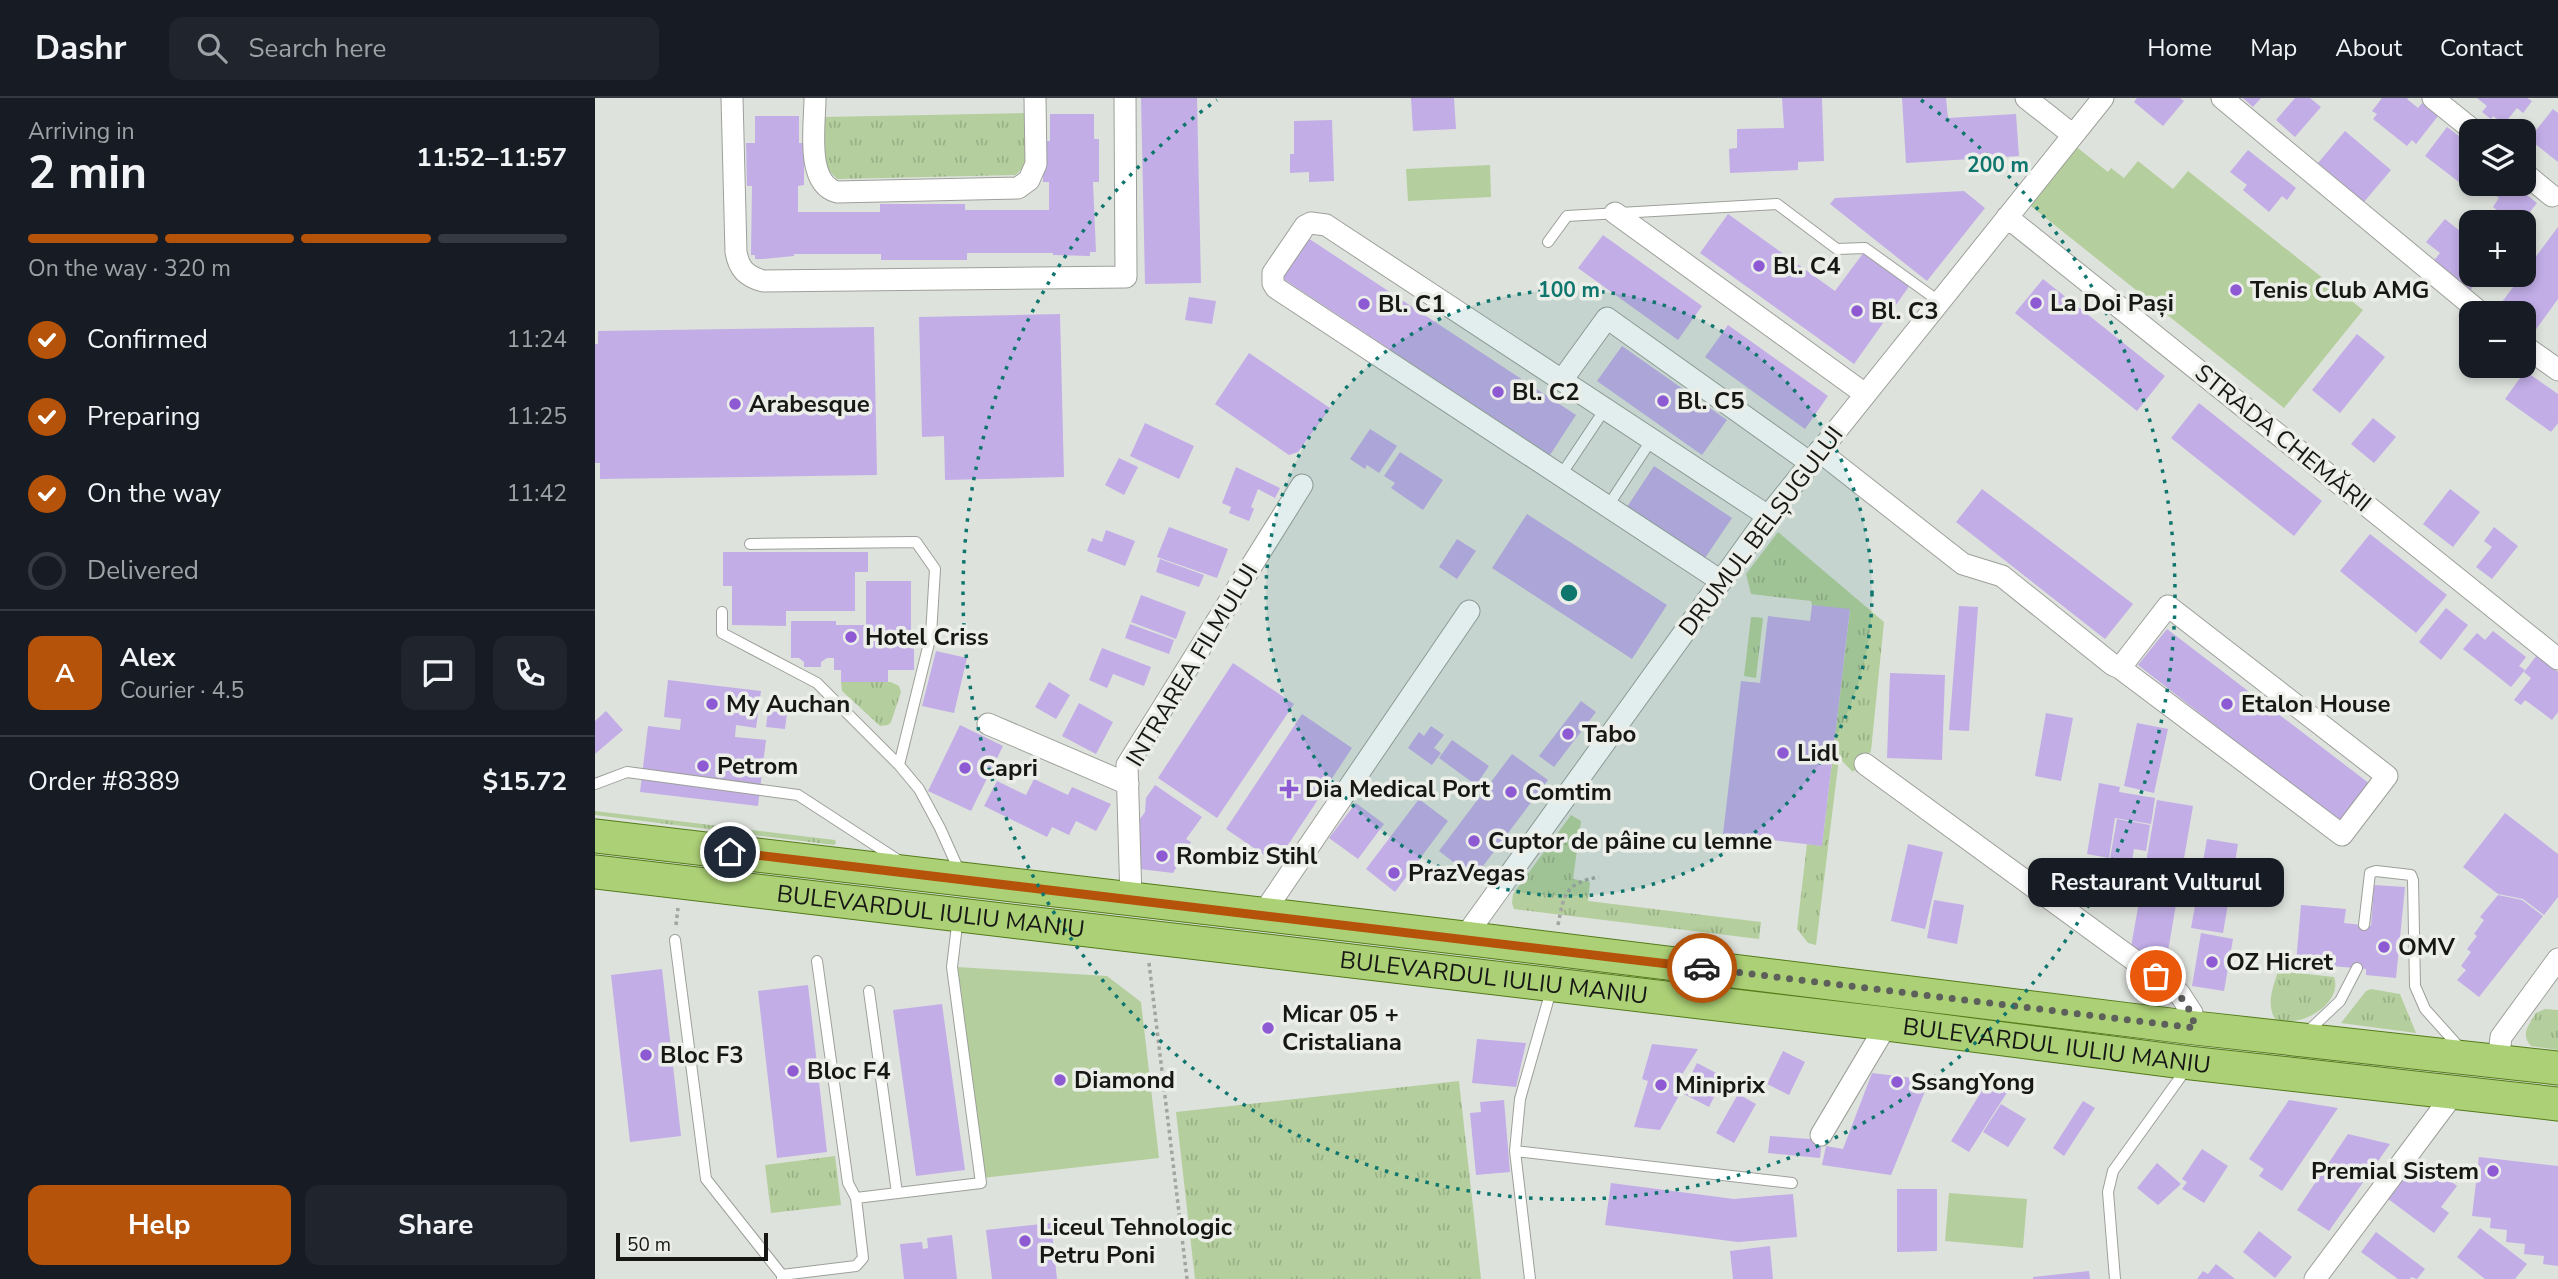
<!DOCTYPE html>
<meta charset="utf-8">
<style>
body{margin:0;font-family:"Nunito Sans",sans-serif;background:#20242c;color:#f1f3f6;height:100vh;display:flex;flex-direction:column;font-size:26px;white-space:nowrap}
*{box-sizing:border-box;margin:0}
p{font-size:23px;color:#9ea1a6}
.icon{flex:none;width:38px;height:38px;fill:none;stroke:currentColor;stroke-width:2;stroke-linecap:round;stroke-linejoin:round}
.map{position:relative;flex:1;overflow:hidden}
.sheet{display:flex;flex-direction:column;background:#171b24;width:595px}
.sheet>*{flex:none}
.buttons{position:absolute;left:1864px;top:21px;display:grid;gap:14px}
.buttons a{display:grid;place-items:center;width:77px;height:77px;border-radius:14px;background:#171b24;box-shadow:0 4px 10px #0003;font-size:35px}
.scale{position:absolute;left:21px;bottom:18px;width:152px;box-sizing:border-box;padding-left:7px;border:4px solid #171816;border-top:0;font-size:19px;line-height:24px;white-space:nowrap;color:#171816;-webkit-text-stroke:5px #ecefe9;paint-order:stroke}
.pin{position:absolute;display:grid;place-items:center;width:60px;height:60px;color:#fff;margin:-30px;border:4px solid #fff;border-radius:50%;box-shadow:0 2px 7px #0007}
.courier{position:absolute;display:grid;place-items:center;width:70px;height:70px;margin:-35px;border:5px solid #b45309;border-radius:50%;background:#fff;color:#222;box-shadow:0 2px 9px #0007}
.bubble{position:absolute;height:49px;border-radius:14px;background:#171b24;box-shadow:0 4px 10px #0003;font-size:23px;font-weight:700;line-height:49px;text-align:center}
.headline em{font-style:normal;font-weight:700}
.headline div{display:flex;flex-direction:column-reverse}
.headline{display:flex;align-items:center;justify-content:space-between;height:119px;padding:0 28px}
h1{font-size:46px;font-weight:700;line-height:52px}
.bar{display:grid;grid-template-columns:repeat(4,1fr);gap:10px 7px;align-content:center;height:84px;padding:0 28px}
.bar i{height:9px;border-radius:5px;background:#363941}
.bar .active{background:#b45309}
.bar p{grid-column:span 4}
.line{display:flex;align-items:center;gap:18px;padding:0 28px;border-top:2px solid #363941}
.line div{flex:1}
.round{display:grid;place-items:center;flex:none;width:74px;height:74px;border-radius:14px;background:#20242c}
ol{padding:0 28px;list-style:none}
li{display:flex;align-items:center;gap:21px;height:77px}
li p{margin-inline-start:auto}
li .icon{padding:7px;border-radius:50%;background:#b45309;color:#fff;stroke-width:4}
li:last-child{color:#9ea1a6}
li i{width:38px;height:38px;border:4px solid #363941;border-radius:50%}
.primary-button{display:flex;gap:14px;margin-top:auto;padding:14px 28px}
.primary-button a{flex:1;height:80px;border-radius:14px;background:#b45309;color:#fff;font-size:28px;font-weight:700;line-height:80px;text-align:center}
.primary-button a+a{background:#20242c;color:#f1f3f6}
header{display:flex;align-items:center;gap:42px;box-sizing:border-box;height:98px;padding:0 35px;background:#171b24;border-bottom:2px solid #363941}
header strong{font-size:33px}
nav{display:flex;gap:38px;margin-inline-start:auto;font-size:24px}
.search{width:490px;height:63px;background:#20242c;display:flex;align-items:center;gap:18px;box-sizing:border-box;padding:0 24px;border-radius:14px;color:#9ea1a6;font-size:26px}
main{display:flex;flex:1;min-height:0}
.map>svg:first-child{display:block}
.grass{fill:url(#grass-tufts)}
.pitch{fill:#b4ce9d}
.building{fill:#c2ade7}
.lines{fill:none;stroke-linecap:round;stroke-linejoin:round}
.lane-casing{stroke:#9da09a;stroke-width:12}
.street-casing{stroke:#9da09a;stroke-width:23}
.primary-casing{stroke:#537b19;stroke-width:35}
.path{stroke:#a2a5a0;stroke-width:3.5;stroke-dasharray:3.5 3.5;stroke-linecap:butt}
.lane{stroke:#fff;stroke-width:10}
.street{stroke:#fff;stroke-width:21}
.primary{stroke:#acd076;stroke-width:33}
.done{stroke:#5d5f5b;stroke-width:7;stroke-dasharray:0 12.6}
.route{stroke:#b45309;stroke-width:9}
.ring{fill:none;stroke:#0f766e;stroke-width:3.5;stroke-dasharray:3.5 7}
.poi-dot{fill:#8e5ad3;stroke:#ecefe9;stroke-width:2.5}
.labels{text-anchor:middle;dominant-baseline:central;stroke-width:7;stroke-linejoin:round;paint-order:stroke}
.poi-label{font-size:24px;font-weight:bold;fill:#171816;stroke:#ecefe9;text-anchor:start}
.street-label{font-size:24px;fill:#171816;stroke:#ecefe9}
.centre{fill:#0f766e;stroke:#ecefe9;stroke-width:3.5}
.ring-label{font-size:21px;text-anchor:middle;font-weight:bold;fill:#0f766e;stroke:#ecefe9;stroke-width:7;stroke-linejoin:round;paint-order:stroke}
</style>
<header>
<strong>Dashr</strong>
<div class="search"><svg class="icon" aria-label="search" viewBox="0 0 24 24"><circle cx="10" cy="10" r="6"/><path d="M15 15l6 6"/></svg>Search here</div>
<nav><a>Home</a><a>Map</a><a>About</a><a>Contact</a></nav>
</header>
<main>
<section class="sheet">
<div class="headline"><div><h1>2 min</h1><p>Arriving in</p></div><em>11:52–11:57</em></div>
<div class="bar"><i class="active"></i><i class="active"></i><i class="active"></i><i></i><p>On the way · 320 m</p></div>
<ol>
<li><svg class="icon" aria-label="check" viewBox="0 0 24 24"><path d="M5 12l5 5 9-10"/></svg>Confirmed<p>11:24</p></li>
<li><svg class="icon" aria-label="check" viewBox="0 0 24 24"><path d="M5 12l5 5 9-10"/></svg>Preparing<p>11:25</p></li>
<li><svg class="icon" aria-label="check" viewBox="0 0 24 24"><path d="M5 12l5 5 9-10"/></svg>On the way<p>11:42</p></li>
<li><i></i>Delivered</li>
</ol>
<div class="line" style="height:126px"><b class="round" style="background:#b45309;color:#fff">A</b><div><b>Alex</b><p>Courier · 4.5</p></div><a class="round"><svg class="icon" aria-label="chat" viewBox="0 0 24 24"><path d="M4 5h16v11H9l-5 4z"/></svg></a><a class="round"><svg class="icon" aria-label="phone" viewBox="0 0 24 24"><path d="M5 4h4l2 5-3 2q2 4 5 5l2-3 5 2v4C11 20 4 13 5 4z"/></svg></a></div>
<div class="line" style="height:91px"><div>Order #8389</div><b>$15.72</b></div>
<div class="primary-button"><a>Help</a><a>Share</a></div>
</section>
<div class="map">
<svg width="1963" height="1181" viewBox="0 0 1963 1181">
<defs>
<pattern id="grass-tufts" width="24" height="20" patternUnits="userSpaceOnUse" patternTransform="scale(1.75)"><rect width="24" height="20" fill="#b4ce9d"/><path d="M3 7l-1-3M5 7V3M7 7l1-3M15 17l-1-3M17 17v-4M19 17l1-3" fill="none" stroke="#9ab086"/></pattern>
</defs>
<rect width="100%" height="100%" fill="#dee2dc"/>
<path class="grass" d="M432,15C433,35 440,64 420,77L242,81L230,68L227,19Z
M1183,434L1289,524L1276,653L1258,674L1244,660L1221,847L1213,845L1202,831L1212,746L1227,748L1255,512L1217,507L1216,503L1156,496L1151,476Z
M1156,519L1168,520L1161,580L1149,578Z
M246,584H296L304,588L306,594L296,624L293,627L285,628L247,593Z
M0,713L240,742L241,745L239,747L0,717Z
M976,717L986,723L978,781L995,784L993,803L1166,824L1164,841L919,811L917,805L918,796Z
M1683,873L1739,879C1747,901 1718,922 1697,923C1692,924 1685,922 1680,921C1671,905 1678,890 1683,873Z
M1776,891L1805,896L1821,935L1746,925L1771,893Z
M1950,911L1963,912V952L1936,948C1925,936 1934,927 1941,915Z
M864,983L886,1181H600L581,1014Z
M240,1058L246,1107L176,1115L170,1067Z"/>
<path class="pitch" d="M1479,47L1513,74L1516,70L1529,80L1543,63L1578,91L1593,73L1768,212L1689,310L1432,105Z
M895,67L896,99L813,103L811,71Z
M362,869L512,878L546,904L564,1060L387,1080Z
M1354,1095L1432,1101L1428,1150L1350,1143Z"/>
<path class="building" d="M546,0H602L606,185L550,186Z
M816,0H859L861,31L818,33Z
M1187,0H1227L1229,63L1203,64V72L1135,75L1134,51L1142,50V31L1189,30Z
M1307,0H1351L1353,20L1421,16L1424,58L1311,65Z
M1542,0H1585L1589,3L1568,28L1539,4Z
M1648,0H1666L1658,9Z
M1700,0H1715L1726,9L1700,39L1681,22Z
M1787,0H1813L1812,1L1823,10L1827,5L1843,18L1821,46L1817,42L1812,48L1778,21L1782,16L1777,13Z
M1882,0H1932L1937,3L1928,15L1922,10L1909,26L1898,18L1896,21L1887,14L1892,8Z
M1958,11L1963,15V64L1934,41Z
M455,16H499V41H504V84H498L501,154H495V158L458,157V155H372V162H286V156H199V158L168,161H160V157H156L157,88H152L151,45H160V18H204V45H209V87L203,88V114H285V106H370V112H454V84H448V43H455Z
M737,22L739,83L714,84V74L695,75V56H699V23Z
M1852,29L1876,47V86L1873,91L1830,58Z
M1750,33L1796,72L1769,104L1723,65Z
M1653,52L1701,90L1692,102L1687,98L1674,114L1648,92L1652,87L1635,74Z
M1907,86H1918L1942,105L1927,124H1917L1898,109L1904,100L1899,96Z
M1369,93L1390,110L1332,183L1235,106L1240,100Z
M1133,116L1240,193L1269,154L1315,187L1259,266L1105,155Z
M1850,121L1876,142V177H1887L1874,194L1837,165L1845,155L1831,144Z
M1963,129V201L1939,234L1928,226V215H1913L1904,208Z
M1008,137L1107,208L1083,242L983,170Z
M713,140L981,317L955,357L687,180Z
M1448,181L1570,278L1542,313L1420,215Z
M594,199L621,203L617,226L590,222Z
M465,216L469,379L350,382L349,338L327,339L324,219Z
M1133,227L1233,298L1210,331L1110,259Z
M279,229L282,377L5,381V365H0V246H3V233Z
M1762,236L1790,259L1745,315L1717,292Z
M1027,248L1132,322L1107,357L1002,283Z
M654,255L735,310L703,354L694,357L620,306Z
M1930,273L1963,296V325L1956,334L1910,301Z
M1604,305L1727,403L1699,438L1576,340Z
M1778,320L1801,339L1779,365L1756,346Z
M550,325L599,348L584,381L535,358Z
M775,331L802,348L784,375L772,367L770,371L755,361Z
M805,354L848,382L828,412L796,390L800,385L789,378Z
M524,360L543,369L529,397L510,387Z
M1059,368L1137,420L1110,460L1032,409Z
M641,369L685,390L680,400L663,391L656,409L659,411L654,423L634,415L636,409L627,405Z
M1387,391L1538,506L1510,541L1361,424Z
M1855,391L1885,414L1858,449L1828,426Z
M932,416L1072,507L1037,561L897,470Z
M574,429L633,451L622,480L562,459Z
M1899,429L1923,448L1897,481L1881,469L1897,449L1889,443Z
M511,432L540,443L530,468L492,453L497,440L507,444Z
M1775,436L1852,497L1821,535L1745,473Z
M862,441L881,453L862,481L844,469Z
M128,454H273V474H260V513H191V528L137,527V488H128Z
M565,461L609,477L604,489L561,474Z
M271,483H316V550H319V572H293V584H246V572H239V560H232L226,564V569H209V564L204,560H196V523H241V527H271Z
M546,497L591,514L581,541L536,524Z
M1217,507L1255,511L1227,748L1128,736L1146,583L1165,585L1173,518L1215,523Z
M1364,508L1383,509L1374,633L1354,632Z
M1851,510L1873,527L1846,562L1824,544Z
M535,526L579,542L574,556L530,540Z
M1572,531L1775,686L1744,724L1543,567Z
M1898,533L1931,559L1924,568L1930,572L1916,589L1868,551L1882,535L1890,542Z
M507,550L556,569L549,588L518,576L512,590L494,582Z
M341,553L372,560L359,615L327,608Z
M1942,557L1963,574V614L1957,622L1930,602L1926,607L1919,602L1936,580L1929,574Z
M638,565L699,606L622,720L563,680Z
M1295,575L1350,577L1347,662L1292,660Z
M73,582L166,593L161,630L141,627L140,639L171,642L163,708L45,694L53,628L85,632L86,621L69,619Z
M454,584L475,597L461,621L440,609Z
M986,603L1001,614L959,669L944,658Z
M174,605L193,607L190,631L171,629Z
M484,605L518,624L501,656L467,638Z
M11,613L28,632L0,656V623Z
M1451,615L1478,620L1466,683L1440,678Z
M707,616L757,650L681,765L631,731Z
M1542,625L1573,631L1559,695L1529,688Z
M365,627L408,648L376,713L333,693Z
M836,628L849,637L839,650L846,655L837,667L813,650L824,634L829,638Z
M857,642L894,668L881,687L844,660Z
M917,656L953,682L879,780L844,753Z
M439,681L473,697L477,689L516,706L501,733L481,723L474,737L457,729L452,739L389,708L402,683L431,697Z
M1504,685L1525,689L1524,694L1560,700L1556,726L1520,720L1514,760L1492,756Z
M560,687L607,719L591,741L596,744L578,775L545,771V721L550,714L551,700Z
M824,701L853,723L800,794L771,771Z
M1562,702L1598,708L1569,876L1536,849Z
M761,705L789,726L763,761L734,740Z
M1910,715L1963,756V799L1949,817L1928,801L1903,796L1868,769Z
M1522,721L1555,727L1551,753L1539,751L1534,781L1512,777Z
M1612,741L1643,746L1628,835L1596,830Z
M1313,746L1348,754L1330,831L1296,823Z
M1779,787L1810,789L1801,880L1771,877V871L1701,865L1706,807L1751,811L1749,825L1776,828Z
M1903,797L1927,802L1948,818L1884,899L1862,882L1871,872L1866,868L1876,854L1872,851L1882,838L1879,836L1889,822L1885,819Z
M1339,802L1369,807L1362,846L1332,840Z
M1606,835L1638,841L1629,893L1597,888Z
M67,871L86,1038L35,1044L16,877Z
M213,887L232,1054L182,1060L163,893Z
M347,906L370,1072L321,1078L298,912Z
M882,941L931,945L921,989L877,985Z
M1057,946L1103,951L1078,991L1086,994L1065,1032L1039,1029L1053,983L1047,981Z
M1188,953L1210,964L1194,997L1172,986Z
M1102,965L1129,979L1114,1009L1087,995Z
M1277,975L1318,980L1333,986L1296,1077L1227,1067L1231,1048L1248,1051Z
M1394,981L1413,993L1374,1054L1356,1043Z
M1143,996L1161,1006L1139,1045L1121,1035Z
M909,1002L915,1074L881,1077L875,1015L886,1014L885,1004Z
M1694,1002L1743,1010L1687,1093L1664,1078L1669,1071L1654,1061Z
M1488,1003L1500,1010L1469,1058L1458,1050Z
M1406,1006L1431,1021L1413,1049L1388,1034Z
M1753,1036L1795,1046L1734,1133L1702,1112Z
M1175,1038L1227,1042L1225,1060L1173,1055Z
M1607,1051L1633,1068L1609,1105L1587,1091L1592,1084L1587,1081Z
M1820,1056L1862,1088L1846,1109L1854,1115L1839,1135L1789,1098Z
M1884,1059L1963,1068V1168L1948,1166L1949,1158L1929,1156L1930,1146L1911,1144L1912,1132L1895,1130L1896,1120L1877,1118Z
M1562,1065L1586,1086L1563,1107L1542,1090Z
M1016,1085L1139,1101L1198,1096L1202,1139L1143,1144L1010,1127Z
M1302,1091H1342V1153L1302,1154Z
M456,1125L462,1181H397L391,1132Z
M1885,1130L1932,1166L1920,1181H1890L1862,1159Z
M1664,1133L1697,1159L1680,1180L1648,1154Z
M1781,1134L1830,1171L1822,1181L1816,1179L1815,1181H1803L1766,1154Z
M357,1137L362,1181H309L305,1146L327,1144L328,1151L333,1150L332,1140Z
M1175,1148L1178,1181H1138L1135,1153Z
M1621,1166L1640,1181H1602L1608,1173L1613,1176Z
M1494,1173L1495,1181H1438V1179Z"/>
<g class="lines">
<g class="lane-casing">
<path id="lane" d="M953,144L972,118L1182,106L1242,151L1270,150L1345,204
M966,377L1010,311
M1013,408L1057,341
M155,446L321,444L340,471L336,537L304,667
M127,514V535L222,585L304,667L324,691L345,730L366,777
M0,686L32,674L203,697L303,762
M1769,827L1775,775L1781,773L1816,777L1818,782L1820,888L1830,911L1865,950
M80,842L111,1081L187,1177V1181
M274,893L302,1095
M1710,936L1745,903L1762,870
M920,1053L1197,1085
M261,1100L386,1085L357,869L363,819
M187,1177L261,1168L268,1160L261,1100L253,1085L222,863
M935,1181L920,1053L925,1001L957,889
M1520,1181L1513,1094L1518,1073L1592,970"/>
</g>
<g class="street-casing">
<path id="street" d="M137,0L141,154C144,171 151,178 168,183L531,179L530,0
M220,0C220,27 210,85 242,94L423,90L434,82L441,66L440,0
M1431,0L1478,37
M1627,0L1886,215
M1838,0L1879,33
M1928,74L1957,98
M1020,115L1270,296
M1412,119L1963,561
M1928,247L1963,272
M967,282L1012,220L1214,364
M1224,353L1368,466L1407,478L1518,567L1525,570L1747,737L1792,678L1573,508L1525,570
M1126,483L681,190L678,185V175L710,128L716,125L731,127L1173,418
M393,626L533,686
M1270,666L1584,895L1597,915L1600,930
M536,801L532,667L707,387
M667,817L874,513
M869,840L1173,418L1508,0
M1903,964L1906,939L1963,861
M1226,1037L1292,926
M1720,1181L1859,995"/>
</g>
<g class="primary-casing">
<g id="primary">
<path d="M0,738L869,840L1600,930L1963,970"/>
<path id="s1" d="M0,774L1292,926L1595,965L1963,1006"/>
</g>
</g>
<path class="path" d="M81,827L83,810
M963,827C969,796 970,785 1004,779
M554,865L592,1181"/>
<use href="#lane" class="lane"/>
<use href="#street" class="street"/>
<use href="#primary" class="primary"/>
</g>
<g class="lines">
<path class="done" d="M1107,870L1600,930C1595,904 1582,894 1561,878"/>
<path class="route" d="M135,754L1107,870"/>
</g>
<circle cx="974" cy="495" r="303" fill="#0f766e" fill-opacity=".12"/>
<g class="ring">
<circle cx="974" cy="495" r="303"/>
<path d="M1326 2A606 606 0 1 1 622 2"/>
</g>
<g class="poi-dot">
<circle cx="1164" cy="168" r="7"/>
<circle cx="1641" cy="192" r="7"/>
<circle cx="1441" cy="205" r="7"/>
<circle cx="769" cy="206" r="7"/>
<circle cx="1262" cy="213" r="7"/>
<circle cx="903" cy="294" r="7"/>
<circle cx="1068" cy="303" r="7"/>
<circle cx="140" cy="306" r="7"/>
<circle cx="256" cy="539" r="7"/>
<circle cx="117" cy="606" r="7"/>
<circle cx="1632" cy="606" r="7"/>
<circle cx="973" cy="636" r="7"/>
<circle cx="1188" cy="655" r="7"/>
<circle cx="108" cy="668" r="7"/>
<circle cx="370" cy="670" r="7"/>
<path d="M690.5 680.5h7v7h7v7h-7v7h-7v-7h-7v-7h7z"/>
<circle cx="916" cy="694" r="7"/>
<circle cx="879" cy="743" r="7"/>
<circle cx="567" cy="758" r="7"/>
<circle cx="799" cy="775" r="7"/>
<circle cx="1789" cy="849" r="7"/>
<circle cx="1617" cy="864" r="7"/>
<circle cx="673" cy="930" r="7"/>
<circle cx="51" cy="957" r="7"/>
<circle cx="198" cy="973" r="7"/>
<circle cx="465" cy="982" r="7"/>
<circle cx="1302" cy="984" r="7"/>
<circle cx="1066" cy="987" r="7"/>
<circle cx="1898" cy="1073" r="7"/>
<circle cx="430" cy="1143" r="7"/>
</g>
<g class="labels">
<g class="poi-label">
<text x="1178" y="168">Bl. C4</text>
<text x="1655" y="192">Tenis Club AMG</text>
<text x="1455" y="205">La Doi Pași</text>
<text x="783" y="206">Bl. C1</text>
<text x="1276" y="213">Bl. C3</text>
<text x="917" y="294">Bl. C2</text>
<text x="1082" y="303">Bl. C5</text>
<text x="154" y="306">Arabesque</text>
<text x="270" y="539">Hotel Criss</text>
<text x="131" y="606">My Auchan</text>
<text x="1646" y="606">Etalon House</text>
<text x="987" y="636">Tabo</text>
<text x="1202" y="655">Lidl</text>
<text x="122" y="668">Petrom</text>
<text x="384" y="670">Capri</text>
<text x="710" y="691">Dia Medical Port</text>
<text x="930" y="694">Comtim</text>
<text x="893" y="743">Cuptor de pâine cu lemne</text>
<text x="581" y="758">Rombiz Stihl</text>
<text x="813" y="775">PrazVegas</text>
<text x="1803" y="849">OMV</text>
<text x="1631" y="864">OZ Hicret</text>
<text x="687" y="916">Micar 05 +<tspan x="687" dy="28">Cristaliana</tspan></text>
<text x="65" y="957">Bloc F3</text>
<text x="212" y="973">Bloc F4</text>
<text x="479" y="982">Diamond</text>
<text x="1316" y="984">SsangYong</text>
<text x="1080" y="987">Miniprix</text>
<text x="1884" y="1073" text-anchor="end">Premial Sistem</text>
<text x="444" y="1129">Liceul Tehnologic<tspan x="444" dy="28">Petru Poni</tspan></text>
</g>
<g class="street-label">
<text transform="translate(1688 340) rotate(39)">STRADA CHEMĂRII</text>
<text transform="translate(1166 433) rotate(-53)">DRUMUL BELȘUGULUI</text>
<text transform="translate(597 567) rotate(-59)">INTRAREA FILMULUI</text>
<text stroke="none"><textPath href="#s1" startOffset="338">BULEVARDUL IULIU MANIU</textPath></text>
<text stroke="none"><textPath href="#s1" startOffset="905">BULEVARDUL IULIU MANIU</textPath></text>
<text stroke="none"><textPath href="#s1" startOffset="1472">BULEVARDUL IULIU MANIU</textPath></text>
</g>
</g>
<circle cx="974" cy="495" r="10" class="centre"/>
<g class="ring-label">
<text x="1403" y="74">200 m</text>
<text x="974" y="199">100 m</text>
</g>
</svg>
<div class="buttons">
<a><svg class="icon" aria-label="layers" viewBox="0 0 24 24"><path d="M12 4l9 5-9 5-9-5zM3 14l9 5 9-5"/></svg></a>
<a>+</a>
<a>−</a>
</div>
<div class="scale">50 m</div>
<div class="pin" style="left:1561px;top:878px;background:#ea580c"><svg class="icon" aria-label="bag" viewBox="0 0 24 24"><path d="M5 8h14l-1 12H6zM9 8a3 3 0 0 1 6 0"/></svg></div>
<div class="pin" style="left:135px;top:754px;background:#1f2937"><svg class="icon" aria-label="home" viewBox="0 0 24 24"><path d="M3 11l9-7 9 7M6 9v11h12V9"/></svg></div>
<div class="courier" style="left:1107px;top:870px"><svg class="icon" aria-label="car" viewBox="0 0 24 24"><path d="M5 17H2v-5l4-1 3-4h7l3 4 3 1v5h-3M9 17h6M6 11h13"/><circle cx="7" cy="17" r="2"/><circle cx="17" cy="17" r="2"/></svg></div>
<div class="bubble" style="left:1433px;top:760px;width:256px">Restaurant Vulturul</div>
</div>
</main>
